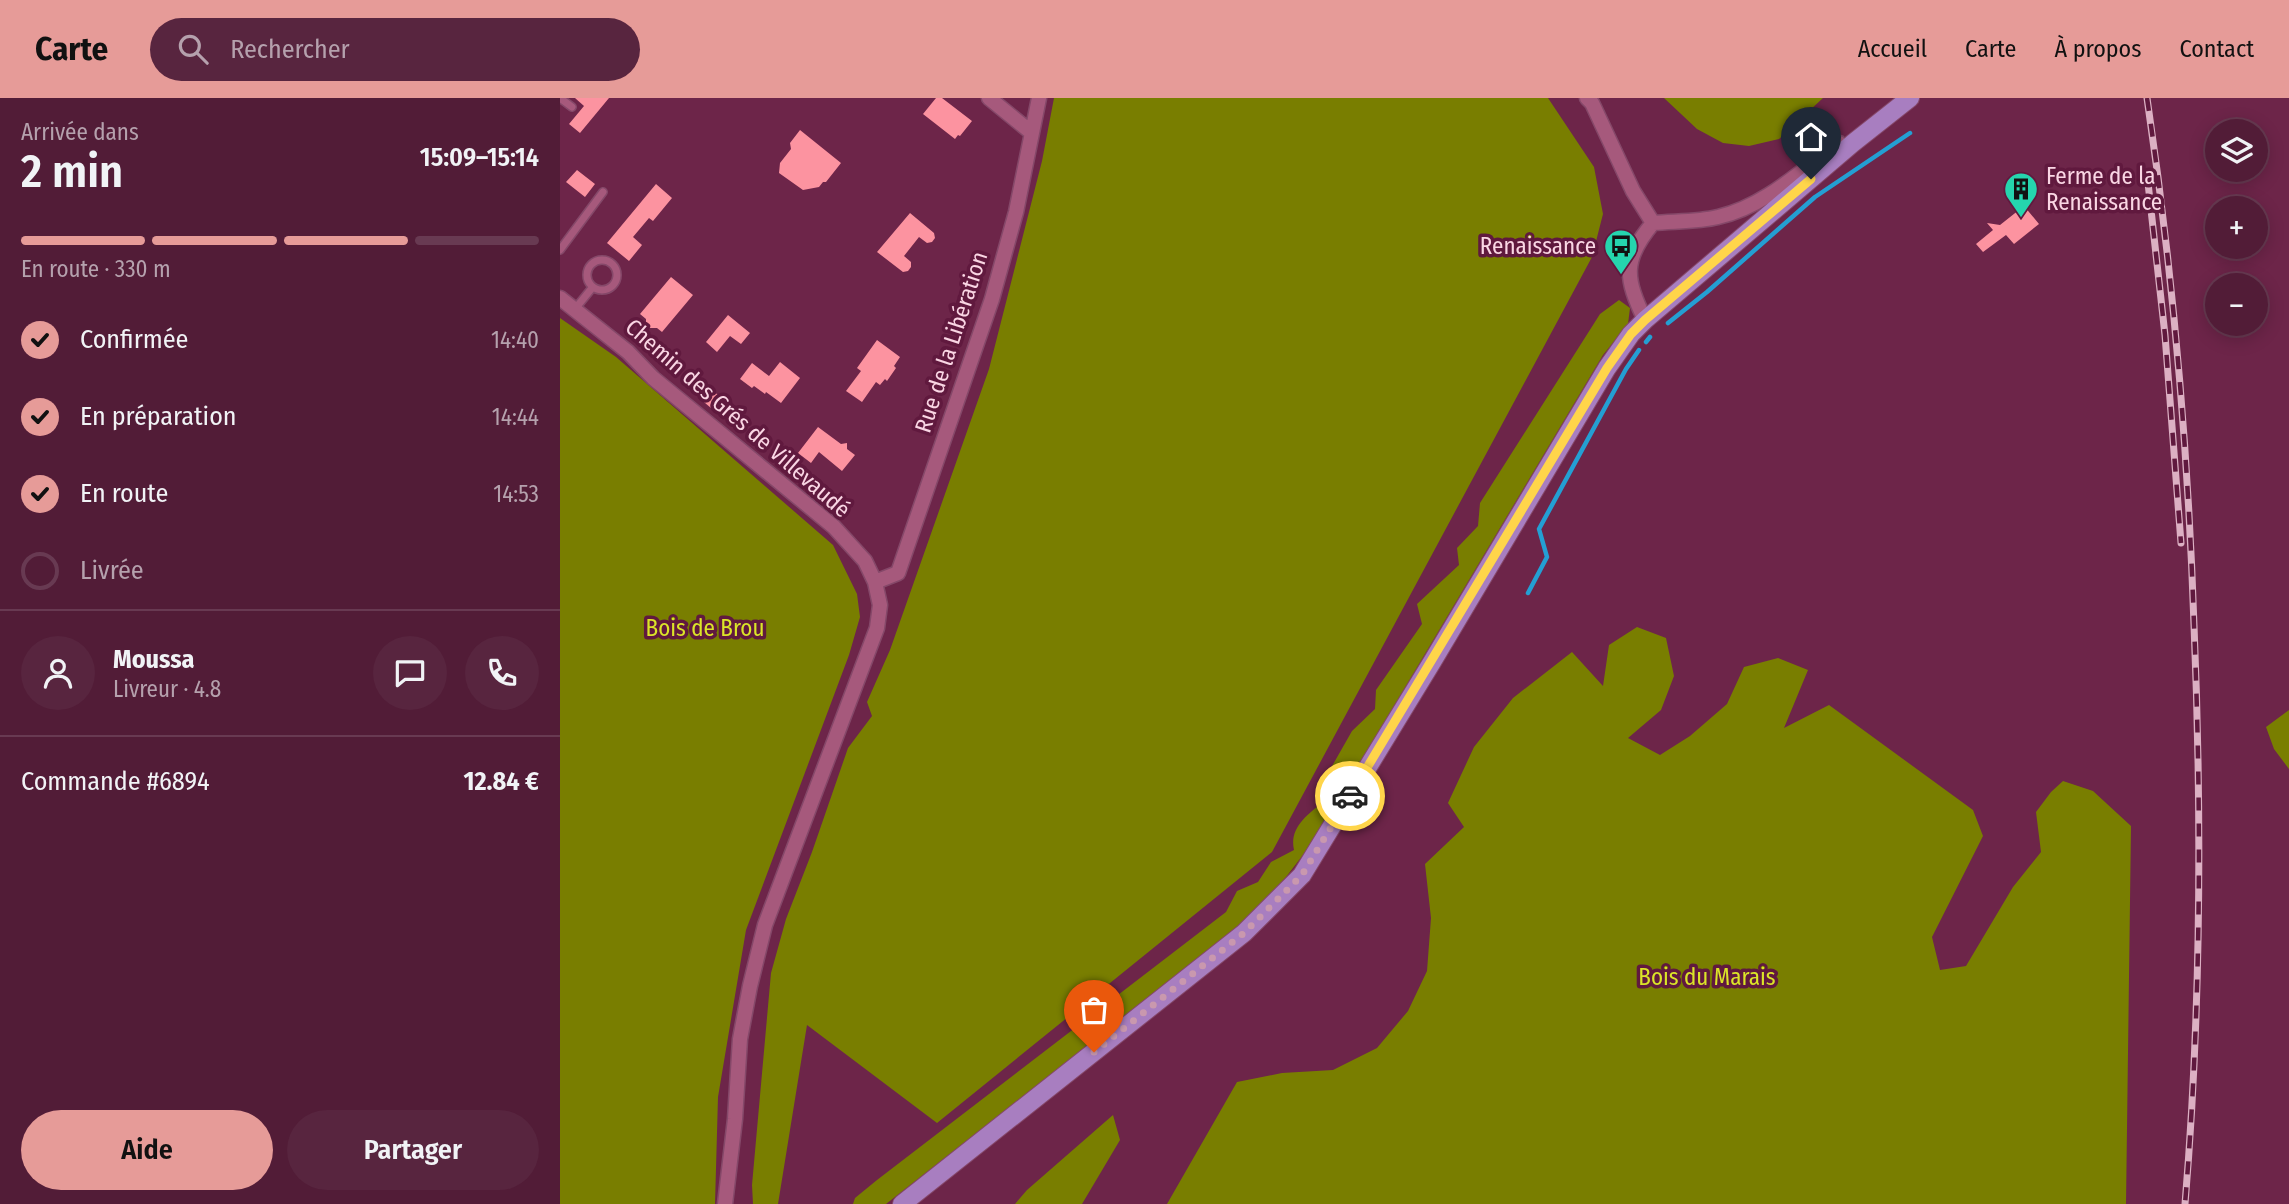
<!DOCTYPE html>
<html lang="fr">
<meta charset="utf-8">
<style>
body{margin:0;font-family:"Fira Sans Condensed",sans-serif;background:#58253f;color:#f1f3f6;height:100vh;display:flex;flex-direction:column;font-size:26px;white-space:nowrap}
*{box-sizing:border-box;margin:0}
p{font-size:23px;color:#b5a1ad}
.icon{flex:none;width:38px;height:38px;fill:none;stroke:currentColor;stroke-width:2;stroke-linecap:round;stroke-linejoin:round}
.map{position:relative;flex:1;overflow:hidden}
.side{display:flex;flex-direction:column;background:#521c37;width:560px}
.side>*{flex:none}
.fabs{position:absolute;left:1645px;top:21px;display:grid;gap:14px}
.fabs a{display:grid;place-items:center;width:63px;height:63px;border-radius:50%;background:#521c37;box-shadow:0 4px 18px #0003,0 0 0 2px #683a52;font-size:35px}
.pin{position:absolute;display:grid;place-items:center;width:60px;height:60px;color:#fff;margin:-72px -30px;border-radius:50% 50% 50% 0;rotate:-45deg;box-shadow:0 0 7px #0007}
.pin .icon{rotate:45deg}
.courier{position:absolute;display:grid;place-items:center;width:70px;height:70px;margin:-35px;border:5px solid #ffd54a;border-radius:50%;background:#fff;color:#222;box-shadow:0 2px 9px #0007}
.summary em{font-style:normal;font-weight:600}
.summary div{display:flex;flex-direction:column-reverse}
.summary{display:flex;align-items:center;justify-content:space-between;height:119px;padding:0 21px}
h1{font-size:46px;font-weight:600;line-height:52px}
.bar{display:grid;grid-template-columns:repeat(4,1fr);gap:10px 7px;align-content:center;height:84px;padding:0 21px}
.bar i{height:9px;border-radius:5px;background:#683a52}
.bar .active{background:#e69b98}
.bar p{grid-column:span 4}
.line{display:flex;align-items:center;gap:18px;padding:0 21px;border-top:2px solid #683a52}
.line div{flex:1}
.round{display:grid;place-items:center;flex:none;width:74px;height:74px;border-radius:37px;background:#58253f}
ol{padding:0 21px;list-style:none}
li{display:flex;align-items:center;gap:21px;height:77px}
li p{margin-inline-start:auto}
li .icon{padding:7px;border-radius:50%;background:#e69b98;color:#111;stroke-width:4}
li:last-child{color:#b5a1ad}
li i{width:38px;height:38px;border:4px solid #683a52;border-radius:50%}
.primary-button{display:flex;gap:14px;margin-top:auto;padding:14px 21px}
.primary-button a{flex:1;height:80px;border-radius:42px;background:#e69b98;color:#111;font-size:28px;font-weight:600;line-height:80px;text-align:center}
.primary-button a+a{background:#58253f;color:#f1f3f6}
header{display:flex;align-items:center;gap:42px;box-sizing:border-box;height:98px;padding:0 35px;background:#e69b98;color:#111}
header strong{font-size:33px}
nav{display:flex;gap:38px;margin-inline-start:auto;font-size:24px}
.search{width:490px;height:63px;background:#58253f;display:flex;align-items:center;gap:18px;box-sizing:border-box;padding:0 24px;border-radius:38px;color:#b5a1ad;font-size:26px}
main{display:flex;flex:1;min-height:0}
.map>svg:first-child{display:block}
.forest{fill:#797e00}
.lines{fill:none;stroke-linecap:round;stroke-linejoin:round}
.stream{stroke:#249fd3;stroke-width:4.5}
.building{fill:#fc93a0}
.lane-casing{stroke:#854869;stroke-width:10}
.street-casing{stroke:#854869;stroke-width:17}
.primary-casing{stroke:#854869;stroke-width:20}
.lane{stroke:#a6597c;stroke-width:7}
.street{stroke:#a6597c;stroke-width:14}
.primary{stroke:#a87ec0;stroke-width:18}
.rail-casing{stroke:#dcb0c3;stroke-width:7}
.rail{stroke:#60193e;stroke-width:4.5;stroke-dasharray:13;stroke-linecap:butt}
.done{stroke:#c998ae;stroke-width:7;stroke-dasharray:0 12.6}
.route{stroke:#ffd54a;stroke-width:9}
.labels{text-anchor:middle;dominant-baseline:central;stroke-width:7;stroke-linejoin:round;paint-order:stroke}
.poi-label{font-size:23px;fill:#fad6e4;stroke:#60193e;text-anchor:start}
.street-label{font-size:23px;fill:#fad6e4;stroke:#60193e}
.park-label{font-size:23px;fill:#dbe528;stroke:#60193e}
</style>
<header>
<strong>Carte</strong>
<div class="search"><svg class="icon" aria-label="search" viewBox="0 0 24 24"><circle cx="10" cy="10" r="6"/><path d="M15 15l6 6"/></svg>Rechercher</div>
<nav><a>Accueil</a><a>Carte</a><a>À propos</a><a>Contact</a></nav>
</header>
<main>
<section class="side">
<div class="summary"><div><h1>2 min</h1><p>Arrivée dans</p></div><em>15:09–15:14</em></div>
<div class="bar"><i class="active"></i><i class="active"></i><i class="active"></i><i></i><p>En route · 330 m</p></div>
<ol>
<li><svg class="icon" aria-label="check" viewBox="0 0 24 24"><path d="M5 12l5 5 9-10"/></svg>Confirmée<p>14:40</p></li>
<li><svg class="icon" aria-label="check" viewBox="0 0 24 24"><path d="M5 12l5 5 9-10"/></svg>En préparation<p>14:44</p></li>
<li><svg class="icon" aria-label="check" viewBox="0 0 24 24"><path d="M5 12l5 5 9-10"/></svg>En route<p>14:53</p></li>
<li><i></i>Livrée</li>
</ol>
<div class="line" style="height:126px"><a class="round"><svg class="icon" aria-label="person" viewBox="0 0 24 24"><circle cx="12" cy="8" r="4"/><path d="M4 21q1-7 8-7t8 7"/></svg></a><div><b>Moussa</b><p>Livreur · 4.8</p></div><a class="round"><svg class="icon" aria-label="chat" viewBox="0 0 24 24"><path d="M4 5h16v11H9l-5 4z"/></svg></a><a class="round"><svg class="icon" aria-label="phone" viewBox="0 0 24 24"><path d="M5 4h4l2 5-3 2q2 4 5 5l2-3 5 2v4C11 20 4 13 5 4z"/></svg></a></div>
<div class="line" style="height:91px"><div>Commande #6894</div><b>12.84 €</b></div>
<div class="primary-button"><a>Aide</a><a>Partager</a></div>
</section>
<div class="map">
<svg width="1729" height="1106" viewBox="0 0 1729 1106">
<rect width="100%" height="100%" fill="#6d2549"/>
<path class="forest" d="M494,0H988L1034,69L1043,116L1032,159L712,754L377,1025L247,927L218,1106H193L192,1087L211,875L226,821L252,754L288,650L312,618L307,604L330,552L429,271L482,63Z
M1104,0H1263L1219,41L1189,48L1163,45L1137,31Z
M1059,202L1070,210L1068,226L1043,257L753,744L726,779L683,826L326,1106H293L295,1100L317,1082L666,814L677,793L698,784L711,764L734,752C729,730 747,717 763,704L759,691L792,633L815,611L816,592L862,526L857,506L899,467L897,450L918,428L920,405L1040,216Z
M0,220L56,259L273,447L297,496L300,519L289,557L186,832L158,999L155,1106H0Z
M1077,529L1106,540L1114,578L1101,612L1068,640L1100,657L1130,638L1167,606L1184,569L1218,560L1248,572L1224,630L1269,607L1413,712L1423,738L1372,839L1380,872L1406,868L1453,789L1481,754L1476,714L1491,694L1503,683L1533,693L1571,728L1566,1106H607L677,984L722,975L773,972L817,950L848,913L867,873L871,820L865,766L904,729L888,705L914,649L953,600L1012,554L1043,588L1049,547Z
M1729,612V671L1714,651L1706,629Z
M553,1017L560,1042L522,1106H455L467,1092Z"/>
<g class="lines">
<path class="stream" d="M1108,225L1147,194L1255,99L1350,35
M1086,244L1090,239
M968,495L987,459L979,431L1066,271L1079,252"/>
</g>
<path class="building" d="M15,0H49L20,35L9,26L24,8Z
M376,0H382L412,23L400,38L398,37L395,41L363,16Z
M240,32L281,65L266,84H263L259,89L243,92L219,75L220,65L231,51L230,45Z
M17,72L35,86L25,99L6,84Z
M96,86L112,100L93,123L89,120L73,139L82,147L69,163L47,145Z
M1464,108L1479,126L1454,146L1446,137L1423,154L1416,146L1433,132L1427,125L1440,127Z
M350,115L374,135L375,140L372,144L367,145L359,139L344,158L351,164V169L348,173L343,174L317,154Z
M111,179L133,197L102,234L97,230H86V221L80,216Z
M168,217L190,235L181,246L170,238L157,254L146,244Z
M317,242L340,259L334,268L336,270L327,283L325,281L320,287L316,284L302,304L286,293L301,273L297,270Z
M220,264L240,280L221,305L206,294L205,296L194,288L192,290L180,281L192,265L209,278Z
M148,288L160,299L151,310L138,299Z
M258,329L281,346L287,345V351L295,357L282,373L259,354L251,365L238,355Z"/>
<g class="lines">
<g class="lane-casing">
<path id="lane" d="M0,0L12,9
M0,152L43,94
M27 177a15 15 0 1 1 30 0a15 15 0 1 1-30 0Z
M15,211L32,190"/>
</g>
<g class="street-casing">
<path id="street" d="M429,0L472,35
M1027,0L1032,5L1073,93L1093,125
M0,200L68,254L93,280L274,429L305,463L315,484L320,507L317,530L205,827L190,888L180,941L175,1021L165,1106
M1085,222C1065,180 1062,162 1093,125C1114,123 1138,124 1158,119C1204,109 1242,72 1279,45
M315,484L338,475L432,201L456,114L479,0"/>
</g>
<g class="primary-casing">
<path id="primary" d="M342,1106L684,835L742,777L872,564L1047,270L1071,236L1085,222L1293,45L1350,0"/>
</g>
<use href="#lane" class="lane"/>
<use href="#street" class="street"/>
<use href="#primary" class="primary"/>
<g class="rail-casing">
<path id="rail" d="M1587,0C1613,175 1628,351 1634,527C1642,720 1641,914 1625,1106
M1587,76L1605,237L1621,445"/>
</g>
<use href="#rail" class="rail"/>
</g>
<g class="lines">
<path class="done" d="M534,954L684,835L742,777L790,698"/>
<path class="route" d="M790,698L1047,270L1071,236L1085,222L1251,81"/>
</g>
<defs>
<g id="building-pin" transform="scale(1.75)"><path d="M0 17L-7.5 6A9.5 9.5 0 1 1 7.5 6Z" fill="#25d5ae" stroke="#60193e"/><path d="M-4-6H4V6H1V3H-1V6H-4ZM-2.5-4.3h1.7v1.8h-1.7ZM.8-4.3h1.7v1.8H.8ZM-2.5-1h1.7V.8h-1.7ZM.8-1h1.7V.8H.8Z" fill="#111"/></g>
<g id="bus-pin" transform="scale(1.75)"><path d="M0 17L-7.5 6A9.5 9.5 0 1 1 7.5 6Z" fill="#25d5ae" stroke="#60193e"/><path d="M-5-6H5V4H4V6H2V4H-2V6H-4V4H-5ZM-3.5-4V0h7V-4ZM-3.5 1.2v1.5H-2V1.2ZM2 1.2v1.5H3.5V1.2Z" fill="#111"/></g>
</defs>
<g fill-rule="evenodd">
<use href="#building-pin" x="1461" y="91"/>
<use href="#bus-pin" x="1061" y="148"/>
</g>
<g class="labels">
<g class="poi-label">
<text x="1486" y="78">Ferme de la<tspan x="1486" dy="26">Renaissance</tspan></text>
<text x="1036" y="148" text-anchor="end">Renaissance</text>
</g>
<g class="street-label">
<text transform="translate(391 244) rotate(-72)">Rue de la Libération</text>
<text transform="translate(178 320) rotate(41)">Chemin des Grés de Villevaudé</text>
</g>
<g class="park-label">
<text x="145" y="530">Bois de Brou</text>
<text x="1147" y="879">Bois du Marais</text>
</g>
</g>
</svg>
<div class="fabs">
<a><svg class="icon" aria-label="layers" viewBox="0 0 24 24"><path d="M12 4l9 5-9 5-9-5zM3 14l9 5 9-5"/></svg></a>
<a>+</a>
<a>−</a>
</div>
<div class="pin" style="left:534px;top:954px;background:#ea580c"><svg class="icon" aria-label="bag" viewBox="0 0 24 24"><path d="M5 8h14l-1 12H6zM9 8a3 3 0 0 1 6 0"/></svg></div>
<div class="pin" style="left:1251px;top:81px;background:#1f2937"><svg class="icon" aria-label="home" viewBox="0 0 24 24"><path d="M3 11l9-7 9 7M6 9v11h12V9"/></svg></div>
<div class="courier" style="left:790px;top:698px"><svg class="icon" aria-label="car" viewBox="0 0 24 24"><path d="M5 17H2v-5l4-1 3-4h7l3 4 3 1v5h-3M9 17h6M6 11h13"/><circle cx="7" cy="17" r="2"/><circle cx="17" cy="17" r="2"/></svg></div>
</div>
</main>
